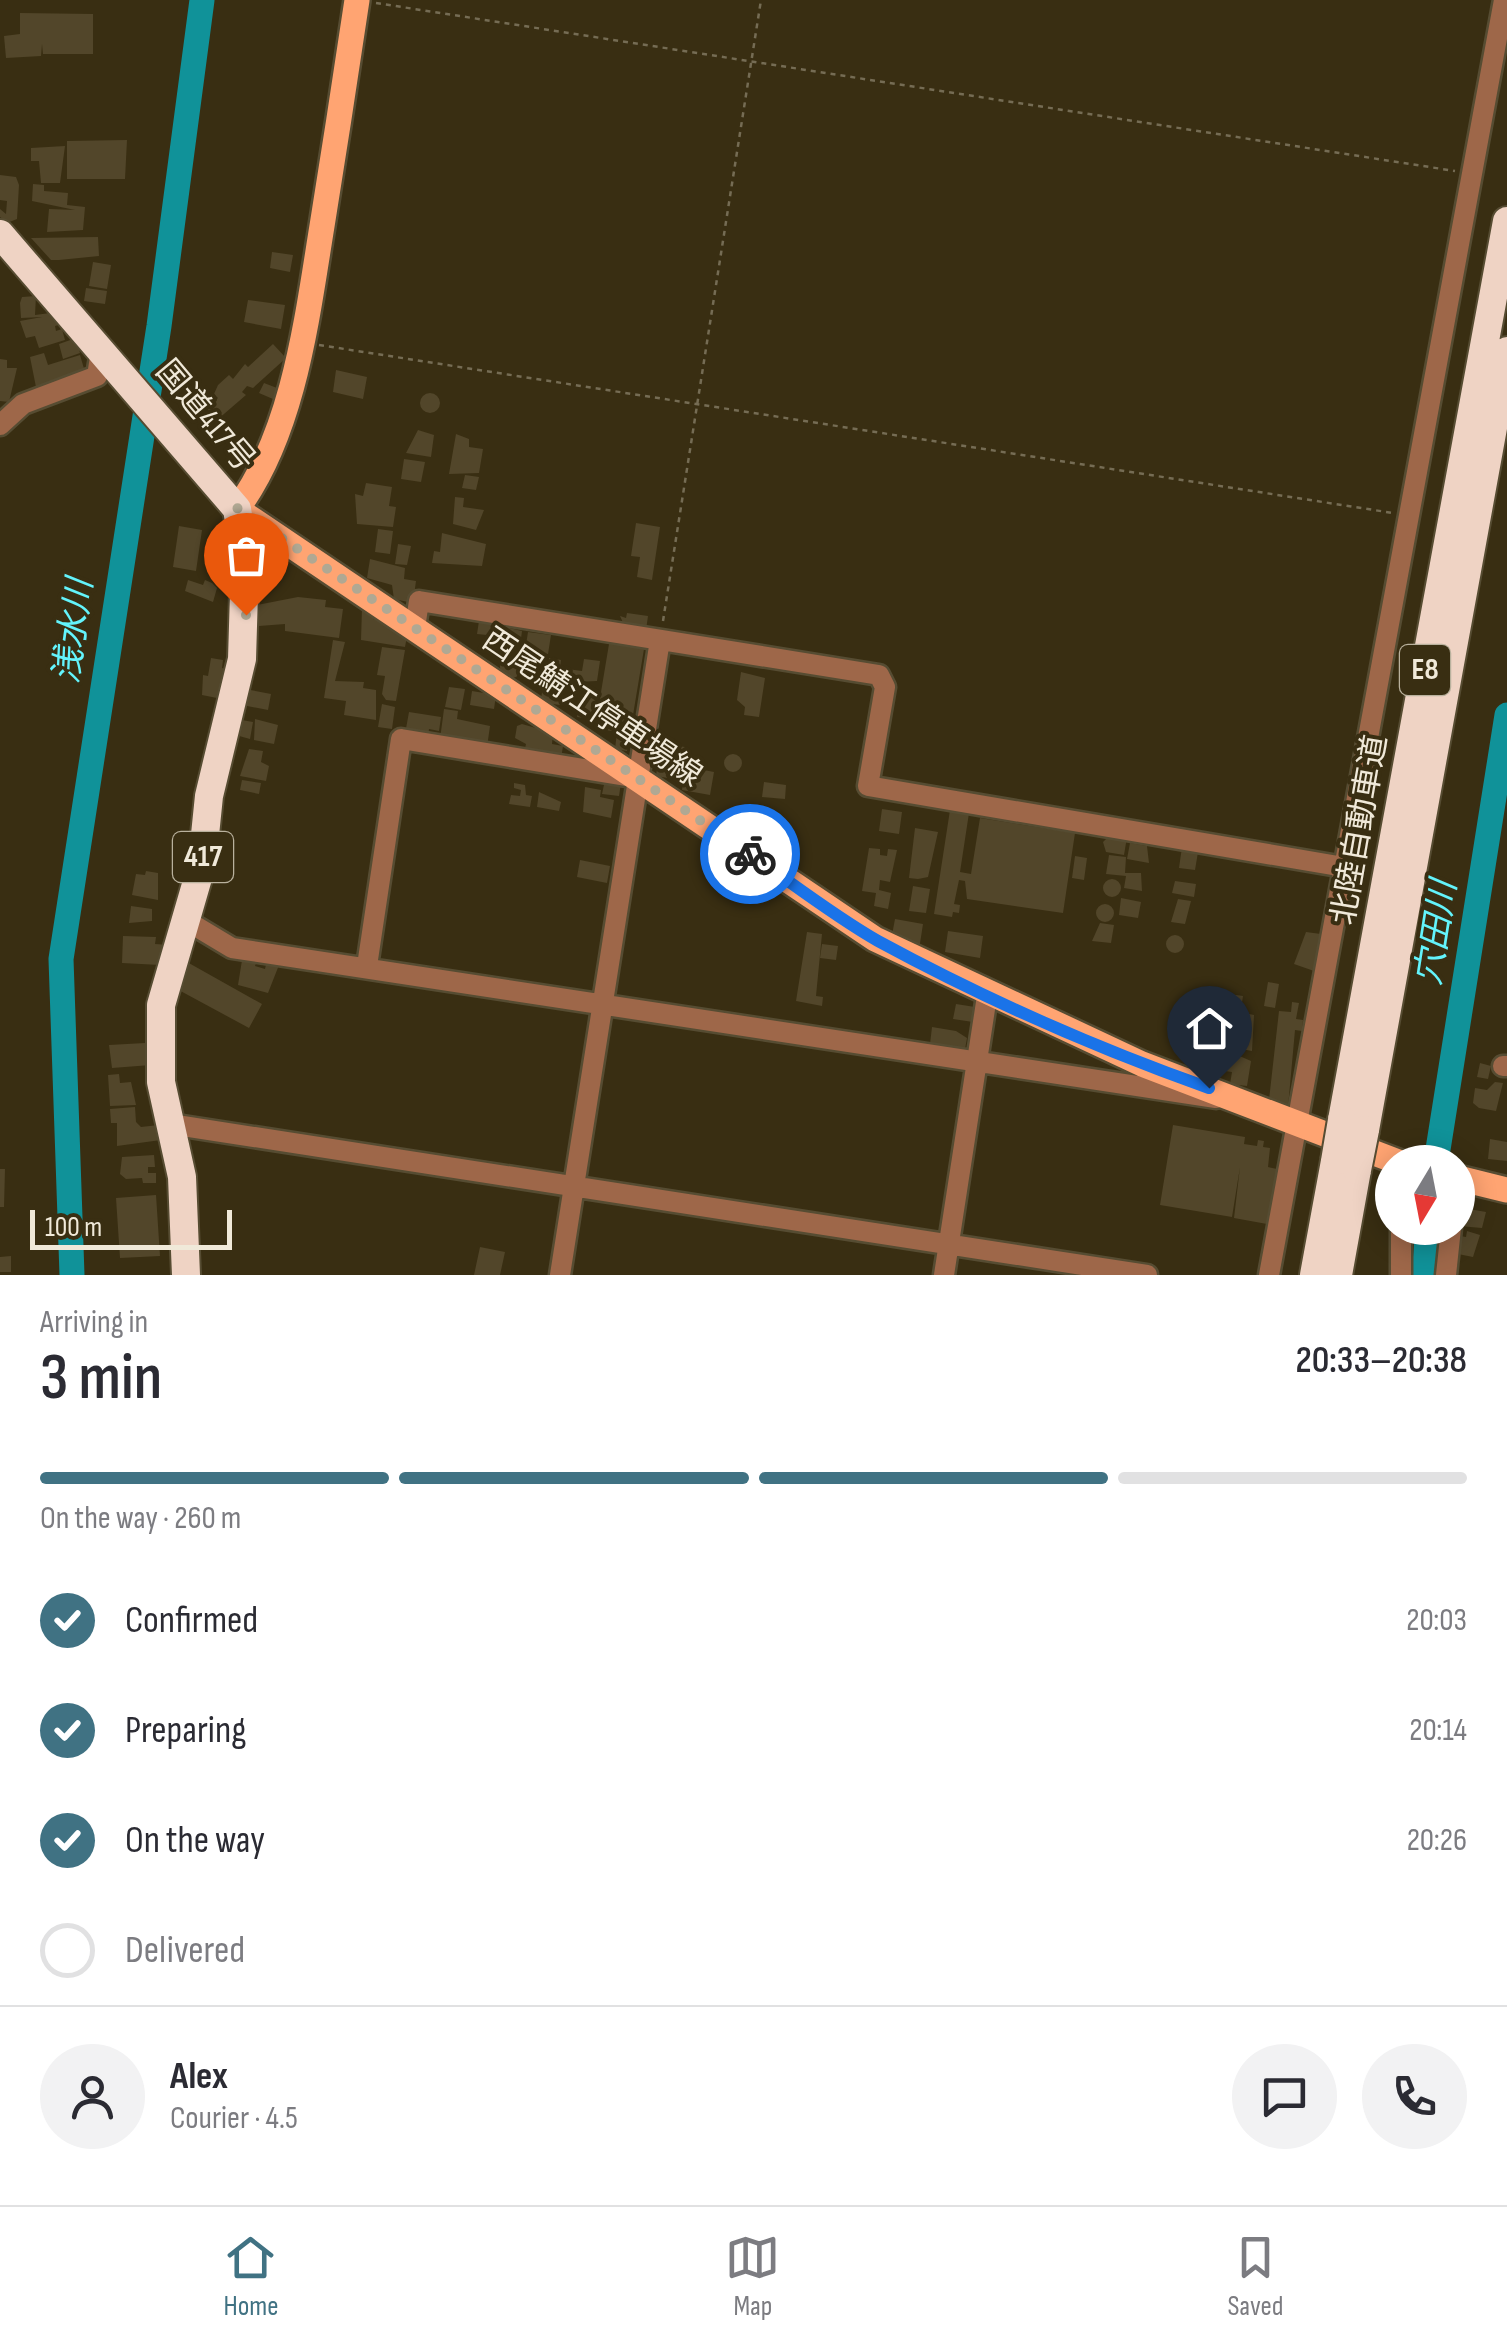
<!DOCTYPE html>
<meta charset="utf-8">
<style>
body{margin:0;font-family:"Sofia Sans Condensed","Noto Sans JP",sans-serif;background:#f2f2f3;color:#2b2b33;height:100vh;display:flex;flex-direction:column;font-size:38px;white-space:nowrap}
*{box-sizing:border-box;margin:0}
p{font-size:32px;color:#7c7c81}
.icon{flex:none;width:55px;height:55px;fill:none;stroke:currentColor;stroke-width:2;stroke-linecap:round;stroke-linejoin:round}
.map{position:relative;height:1275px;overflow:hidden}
.sheet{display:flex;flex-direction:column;background:#fff;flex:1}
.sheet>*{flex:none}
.needle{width:65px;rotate:190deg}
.tools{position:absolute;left:1375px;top:1145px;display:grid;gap:20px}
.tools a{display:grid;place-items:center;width:100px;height:100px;border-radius:50%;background:#fff;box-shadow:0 5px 25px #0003;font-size:50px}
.scale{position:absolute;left:30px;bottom:25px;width:202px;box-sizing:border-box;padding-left:10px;border:5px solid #f0e9d9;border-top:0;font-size:28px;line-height:35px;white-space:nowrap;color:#f0e9d9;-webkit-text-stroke:8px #392e12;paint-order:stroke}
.pin{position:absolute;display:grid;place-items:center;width:85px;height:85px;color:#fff;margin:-102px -42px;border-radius:50% 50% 50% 0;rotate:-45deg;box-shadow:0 0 10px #0007}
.pin .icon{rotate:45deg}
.courier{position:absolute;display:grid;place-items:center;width:100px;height:100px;margin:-50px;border:8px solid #1a73e8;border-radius:50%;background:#fff;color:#222;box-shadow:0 2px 12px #0007}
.overview em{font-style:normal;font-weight:600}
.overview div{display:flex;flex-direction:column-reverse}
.overview{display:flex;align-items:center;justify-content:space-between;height:170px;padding:0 40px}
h1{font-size:65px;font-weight:600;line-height:75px}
.bar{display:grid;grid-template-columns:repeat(4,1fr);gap:15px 10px;align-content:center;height:120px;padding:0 40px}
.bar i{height:12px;border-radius:8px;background:#e1e1e2}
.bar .current{background:#407283}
.bar p{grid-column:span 4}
.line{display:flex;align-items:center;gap:25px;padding:0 40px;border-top:2px solid #e1e1e2}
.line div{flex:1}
.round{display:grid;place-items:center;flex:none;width:105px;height:105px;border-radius:52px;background:#f2f2f3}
ol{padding:0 40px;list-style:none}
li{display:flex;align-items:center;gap:30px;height:110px}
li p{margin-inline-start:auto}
li .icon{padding:10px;border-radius:50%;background:#407283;color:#fff;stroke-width:4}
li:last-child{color:#7c7c81}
li i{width:55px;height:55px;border:5px solid #e1e1e2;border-radius:50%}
.menu{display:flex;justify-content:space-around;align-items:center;height:140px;border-top:2px solid #e1e1e2;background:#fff;font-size:28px;color:#7c7c81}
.menu a{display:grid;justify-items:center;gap:5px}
.menu .current{color:#407283}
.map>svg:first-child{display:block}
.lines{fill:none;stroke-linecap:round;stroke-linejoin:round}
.river{stroke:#109299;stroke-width:25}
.building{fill:#52462a}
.minor-casing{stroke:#564c32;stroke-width:25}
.major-casing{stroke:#564c32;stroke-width:30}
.highway-casing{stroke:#564c32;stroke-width:32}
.path{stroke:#756c54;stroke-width:2.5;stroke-dasharray:5 5;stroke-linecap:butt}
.minor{stroke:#9e6749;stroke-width:20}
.major{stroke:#ffa472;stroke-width:25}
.highway{stroke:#efd3c4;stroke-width:28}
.highway-bridge-casing{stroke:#564c32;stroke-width:32;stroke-linecap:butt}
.highway-bridge{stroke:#efd3c4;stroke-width:28}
.done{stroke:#b0a893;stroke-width:10;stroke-dasharray:0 18}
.route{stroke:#1a73e8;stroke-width:12}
.labels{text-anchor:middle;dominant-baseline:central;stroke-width:8;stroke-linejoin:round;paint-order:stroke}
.shield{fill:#392e12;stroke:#b9b19d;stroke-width:2.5}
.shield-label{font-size:30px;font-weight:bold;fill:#f0e9d9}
.street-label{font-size:32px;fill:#f0e9d9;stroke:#392e12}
.water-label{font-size:35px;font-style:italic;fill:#63f4fc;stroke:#392e12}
</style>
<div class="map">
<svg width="1507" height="1275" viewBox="0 0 1507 1275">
<rect width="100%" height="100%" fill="#392e12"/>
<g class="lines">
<path class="river" d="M1436,1162L1507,715
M72,1275L61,959L159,326L202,0
M1424,1275L1428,1228"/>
</g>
<path class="building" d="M20,13L93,14V54H43L42,44L41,56L6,58L4,36L20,34Z
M127,140L125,179H67V141Z
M65,146L60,183H41L39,161H31V148Z
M0,175L16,177L19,185L17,219L7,223L0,217V209L6,214L7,201L0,200Z
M33,184L44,185V191L68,193L67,205L85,207L83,230L47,232L49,209L75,210L32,201Z
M98,237L99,256L59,260H51L31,238Z
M272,252L293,255L290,272L270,268Z
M93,262L111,265L107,289L89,286Z
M86,288L107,291L105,304L84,301Z
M36,296L35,315L58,312L62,324L55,326L56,331L62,329L65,340L39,348L35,336L26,338L20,321L42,317L21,318L20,303L22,297Z
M248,300L285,305L281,329L244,322Z
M76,338L80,353L63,359L59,344Z
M273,344L286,358L253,388L247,386L242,392L246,395L217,420L207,409L218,398L214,394L218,385L229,375L233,379L245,364L248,367Z
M44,353L48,365L80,355L85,372L36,387L30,357Z
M0,359L7,360V368H17L9,402L0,401Z
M336,370L367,377L363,399L333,392Z
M264,383L277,388L273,399L259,393Z
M420 403a10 10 0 1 1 20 0a10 10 0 1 1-20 0Z
M418,430L434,435L431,457L406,453Z
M456,434L469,439V447L483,449L479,473L449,474Z
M404,459L425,462L421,482L401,479Z
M465,475L479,477L476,490L462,488Z
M366,483L392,487L389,506L396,507L393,527L357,524L355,494L363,496Z
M455,497L464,498L463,507L484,510L476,530L453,524Z
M636,523L660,527L652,580L637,577L640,557L631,556Z
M179,526L202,530L196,571L173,567Z
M378,529L393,531L390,554L375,552Z
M442,533L486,544L482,566L432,563L434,551L440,552Z
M398,544L411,546L407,565L395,564Z
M256,551H285L284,570L261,569L256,565Z
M221,558L229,561L231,583L217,585L214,559Z
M370,559L405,568L404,579L416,581L413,603L394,599L392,585L367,578Z
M188,580L203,585L205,580L212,583L217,588L213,602L185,591Z
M298,597L326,600L325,607L343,609L339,638L285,631V624L259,626L257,605Z
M362,608L374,610L373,619L392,622L408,631L405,647L361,640Z
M627,613L648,616L646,630L625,627L620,616L626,618Z
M479,621L522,631L519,654L491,650L497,636L477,634Z
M528,632L551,635L548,654L534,652L531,665L523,664Z
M610,638L645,643L627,751L615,749L617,732L595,728Z
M333,640L345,642L335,681L364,682L363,688L376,690V720L344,715L346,701L324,698Z
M382,647L405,650L396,701L386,700L382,694L385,676L377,675Z
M500 667a11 11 0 1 1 22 0a11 11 0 1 1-22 0Z
M211,658L223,660L222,668L228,670L222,699L202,695L203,675L208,676Z
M549,658L561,660L560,668L582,671L584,659L600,661L597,681L575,682L573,690L563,689L560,705L546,703L541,698L543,688L547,689Z
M741,672L765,678L759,717L744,715L745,707L737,700Z
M449,687L465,689L461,710L445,707Z
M245,689L271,694L268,710L242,705Z
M472,691L496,695L494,709L470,705Z
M588,695L596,696L593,719L577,717L580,697Z
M382,704L395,707L392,729L378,727Z
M444,709L458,711L457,719L490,726L487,747L440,739Z
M409,712L441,717L439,731L429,729L428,738L405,734Z
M236,719L253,722L250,739L232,734Z
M255,719L278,725L274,744L254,740Z
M522,724L553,733L552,744L563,746L561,759L524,753L526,744L515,738L517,726Z
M662,744L685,747L683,760L660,756Z
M249,749L263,751L261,762L269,766L266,781L240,776Z
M724 763a9 9 0 1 1 18 0a9 9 0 1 1-18 0Z
M658,762L677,765L674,779L656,776Z
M678,765L714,772L710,795L682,790L683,782L676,781Z
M242,780L261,783L259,794L240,790Z
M605,780L621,783L619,796L602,794Z
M764,782L786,785L785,799L762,797Z
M514,783L525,785L526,795L532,796L530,807L509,804L511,795L520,796L521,790L514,788Z
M585,787L601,790L600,797L614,800L611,818L583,812Z
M539,792L561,802L559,811L537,807Z
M882,809L902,812L899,834L879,831Z
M950,810L969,813L960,872L971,874L980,818L1075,833L1063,913L967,899L965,881L959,880L954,904L960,905L959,913L953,912L952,917L934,914Z
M915,828L938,832L928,877L918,879L909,878Z
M1108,837H1127L1124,855L1106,852L1103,842Z
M1130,843L1147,846L1149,863L1127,859Z
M1182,847L1198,852L1195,870L1179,868Z
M869,848L880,849V855L887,856L888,849L897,850L890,882L880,880L879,890L891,893L888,909L874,906L876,893L862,891Z
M1109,855L1126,857L1125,873H1141L1142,891L1124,888L1126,876L1106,874Z
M1075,856L1087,858L1084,880L1072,878Z
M580,860L610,866L607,883L577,877Z
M146,871L158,873V900L132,895L136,874L145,875Z
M1103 888a9 9 0 1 1 18 0a9 9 0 1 1-18 0Z
M1175,881L1196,884L1194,897L1172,893Z
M913,886L930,889L926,913L909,911Z
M1121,898L1141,902L1138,918L1119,915Z
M1178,899L1191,901L1185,924L1171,922Z
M1096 913a9 9 0 1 1 18 0a9 9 0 1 1-18 0Z
M131,906L152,909V921L129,923Z
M895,919L923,924L919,950L892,935Z
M1100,923L1114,925L1111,943L1092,941Z
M948,931L983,936L980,958L945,952Z
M807,932L822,934L816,996L823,997L822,1006L796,1001Z
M1306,932L1321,934L1314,971L1294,964Z
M1166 944a9 9 0 1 1 18 0a9 9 0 1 1-18 0Z
M123,936L156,937L155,944L170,945L166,957H161L160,965L122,963Z
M822,944L838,946L836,960L820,958Z
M243,954L257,960L255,966L265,969L267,960L279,965L268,993L238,985Z
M187,962L262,1004L249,1028L175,988Z
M1268,982L1279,984L1275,1008L1264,1006Z
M1229,994L1243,996L1241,1009L1227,1006Z
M1292,1002L1299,1003L1296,1019L1303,1020L1302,1031L1295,1030L1288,1107L1269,1100L1279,1011L1291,1012Z
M956,1004L975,1007L973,1022L953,1019Z
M1239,1012L1254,1015L1252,1051L1230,1047L1229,1032L1235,1033Z
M932,1027L956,1031L967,1038L964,1055L930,1044Z
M145,1043L151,1065L112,1068L109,1045Z
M1228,1051L1251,1061L1247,1086L1230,1084L1232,1072L1225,1071Z
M1480,1063L1491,1066L1488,1079L1477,1077Z
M119,1074L120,1083L131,1082L136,1105L110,1106L108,1075Z
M1495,1082L1503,1083L1496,1111L1479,1108L1473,1103L1475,1088L1487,1090Z
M135,1107L136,1122L141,1127L159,1125L161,1140L117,1146V1123H111L110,1109Z
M1173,1125L1245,1137L1244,1144L1257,1146L1258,1140L1264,1141L1263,1147L1270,1148L1268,1167L1277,1169L1267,1224L1234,1218L1240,1167L1232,1217L1160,1205Z
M1490,1139L1507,1142V1161L1488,1159Z
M154,1155L155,1167H148V1173H156V1183H143L142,1178L126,1179L120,1174L122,1157Z
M0,1169H5L4,1207H0Z
M156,1195L160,1256L120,1258L116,1198Z
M1464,1208L1486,1212L1482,1228L1459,1226Z
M1467,1231L1480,1235L1473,1257L1458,1254L1460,1236L1466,1237Z
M480,1247L505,1252L500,1275H474Z
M11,1256V1272H0V1257Z"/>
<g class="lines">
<g class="minor-casing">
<path id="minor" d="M0,425L23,404L97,376L101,351
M415,628L419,601L879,675L885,687L868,786L1344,867
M187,921L232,948L1216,1098
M367,966L401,739L632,777
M1503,1066H1507
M170,1124L1147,1275
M560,1275L660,640
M944,1275L987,996
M1269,1275L1504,0
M1401,1275V1228
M1446,1275L1451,1228"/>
</g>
<g class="major-casing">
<path id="major" d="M357,0C346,75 334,151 322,226C307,318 294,432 237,509L875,939L1142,1064L1398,1162
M1458,1178L1507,1190"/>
</g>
<g class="highway-casing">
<path id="highway" d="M0,234L237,509L245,560L242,659L209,796L202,864L161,1005V1082L182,1177L186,1275
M1342,1120L1507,221
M1365,1130L1507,351
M1314,1275L1335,1161
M1338,1275L1357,1170"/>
</g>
<path class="path" d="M376,3L1455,171
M319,345L1393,513
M663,621L761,0"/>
<use href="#minor" class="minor"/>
<use href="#major" class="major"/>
<use href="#highway" class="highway"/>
<g class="highway-bridge-casing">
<path id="highway-bridge" d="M1335,1161L1342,1120
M1357,1170L1365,1130"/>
</g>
<use href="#highway-bridge" class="highway-bridge"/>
</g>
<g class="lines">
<path class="done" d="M246,615L237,508L750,854"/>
<path class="route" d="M750,854C792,883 834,916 878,941C983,998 1096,1048 1209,1088"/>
</g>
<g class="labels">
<g class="shield">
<rect x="1400" y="645" width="50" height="50" rx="8"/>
<rect x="173" y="832" width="60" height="50" rx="8"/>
</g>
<g class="shield-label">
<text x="1425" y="670">E8</text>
<text x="203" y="857">417</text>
</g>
<g class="street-label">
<text transform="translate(205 416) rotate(50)">国道417号</text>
<text transform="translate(592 708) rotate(34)">西尾鯖江停車場線</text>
<text transform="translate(1360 830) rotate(-80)">北陸自動車道</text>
</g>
<g class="water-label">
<text transform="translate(74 631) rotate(-82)">浅水川</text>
<text transform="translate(1437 933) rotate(-81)">穴田川</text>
</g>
</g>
</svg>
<div class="tools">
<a><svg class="needle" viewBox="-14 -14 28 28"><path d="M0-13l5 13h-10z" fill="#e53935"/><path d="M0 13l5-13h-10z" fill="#7c7c81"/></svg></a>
</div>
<div class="scale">100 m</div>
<div class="pin" style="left:246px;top:615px;background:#ea580c"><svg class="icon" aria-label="bag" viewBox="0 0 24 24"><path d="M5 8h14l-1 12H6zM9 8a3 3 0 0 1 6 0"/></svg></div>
<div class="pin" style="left:1209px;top:1088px;background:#1f2937"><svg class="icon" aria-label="home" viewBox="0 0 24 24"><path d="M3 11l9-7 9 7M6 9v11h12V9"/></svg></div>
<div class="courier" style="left:750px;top:854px"><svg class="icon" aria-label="bike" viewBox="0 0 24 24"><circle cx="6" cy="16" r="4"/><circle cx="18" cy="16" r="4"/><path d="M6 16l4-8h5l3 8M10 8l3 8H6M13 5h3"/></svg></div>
</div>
<section class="sheet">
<div class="overview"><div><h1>3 min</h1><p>Arriving in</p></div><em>20:33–20:38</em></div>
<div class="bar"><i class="current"></i><i class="current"></i><i class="current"></i><i></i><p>On the way · 260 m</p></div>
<ol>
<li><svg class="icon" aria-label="check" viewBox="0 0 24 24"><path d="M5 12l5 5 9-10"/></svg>Confirmed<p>20:03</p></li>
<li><svg class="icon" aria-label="check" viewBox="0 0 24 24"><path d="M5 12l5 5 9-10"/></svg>Preparing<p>20:14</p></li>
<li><svg class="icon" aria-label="check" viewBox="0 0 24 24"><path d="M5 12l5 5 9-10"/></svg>On the way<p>20:26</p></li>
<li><i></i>Delivered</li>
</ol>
<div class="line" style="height:180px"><a class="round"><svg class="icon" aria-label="person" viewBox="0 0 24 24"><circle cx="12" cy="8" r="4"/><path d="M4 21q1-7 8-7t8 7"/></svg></a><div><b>Alex</b><p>Courier · 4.5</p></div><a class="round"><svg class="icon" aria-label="chat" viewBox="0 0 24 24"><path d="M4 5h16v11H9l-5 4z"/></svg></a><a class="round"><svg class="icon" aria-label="phone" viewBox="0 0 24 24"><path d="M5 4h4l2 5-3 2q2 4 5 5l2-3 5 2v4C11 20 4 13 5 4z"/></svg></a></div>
</section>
<nav class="menu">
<a class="current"><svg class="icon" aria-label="home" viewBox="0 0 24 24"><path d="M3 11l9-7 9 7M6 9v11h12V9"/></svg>Home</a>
<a><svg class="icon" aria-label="map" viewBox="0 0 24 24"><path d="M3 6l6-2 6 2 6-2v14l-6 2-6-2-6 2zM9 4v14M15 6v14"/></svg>Map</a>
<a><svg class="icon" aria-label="saved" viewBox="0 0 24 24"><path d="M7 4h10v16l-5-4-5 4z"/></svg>Saved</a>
</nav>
